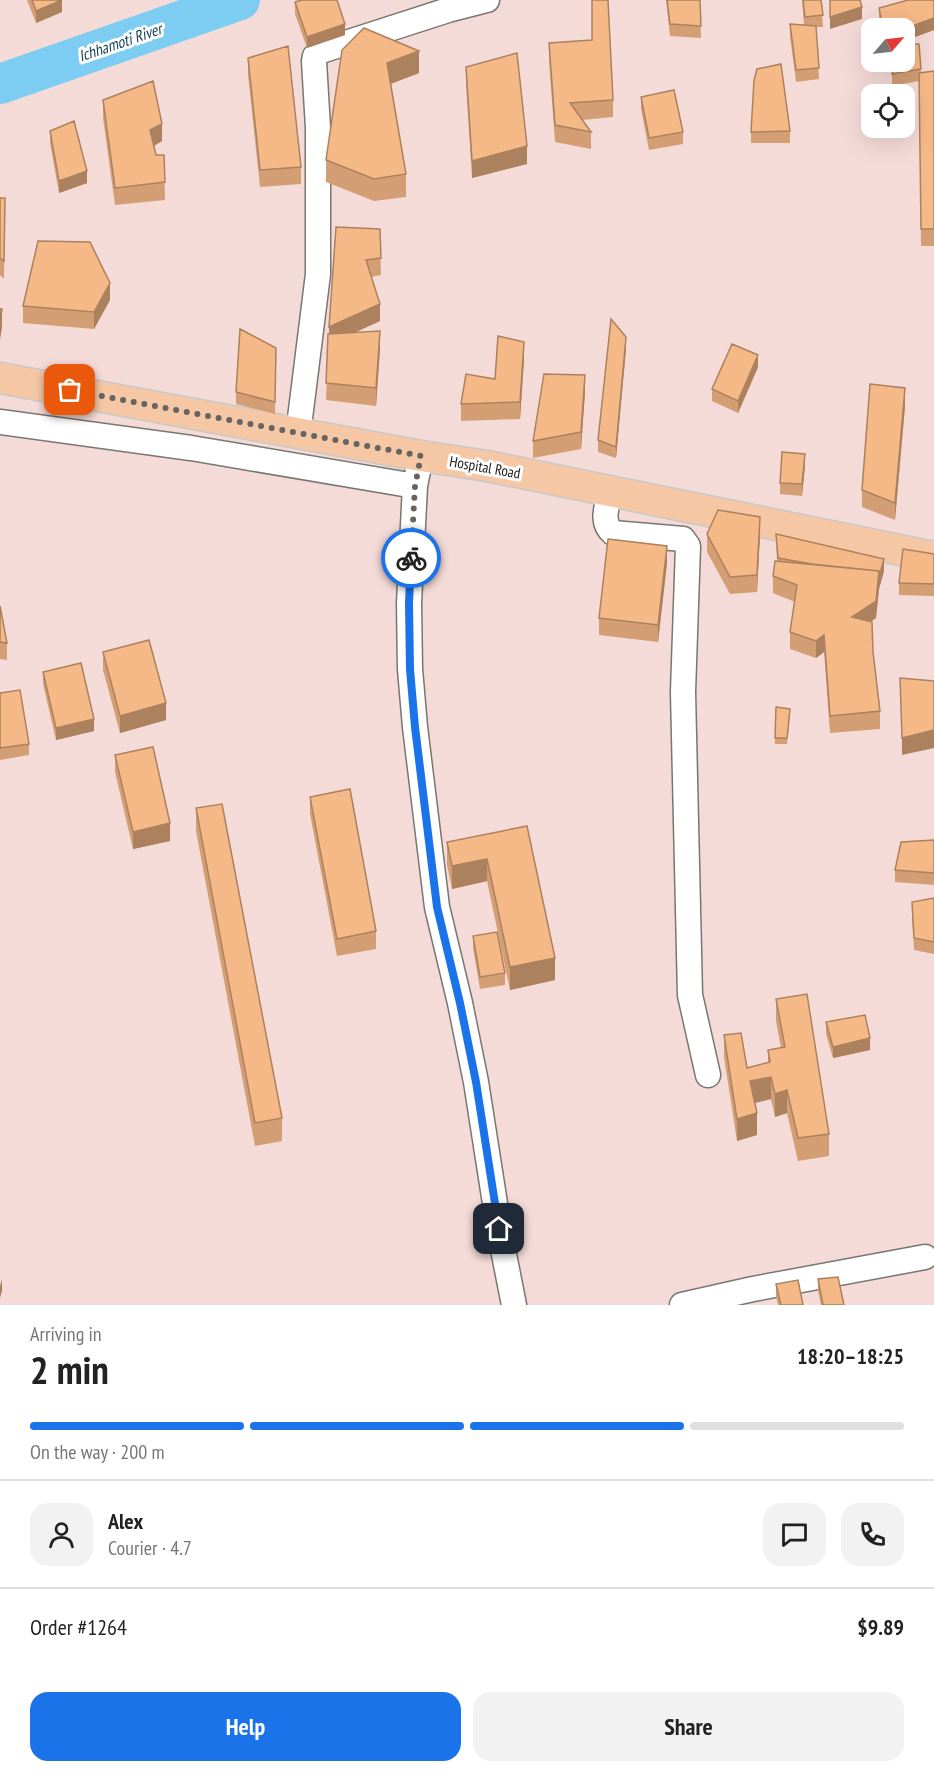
<!DOCTYPE html>
<meta charset="utf-8">
<style>
body{margin:0;font-family:"PT Sans Narrow",sans-serif;background:#f2f2f2;color:#222;height:100vh;display:flex;flex-direction:column;font-size:22px;white-space:nowrap}
*{box-sizing:border-box;margin:0}
p{font-size:20px;color:#767676}
.icon{flex:none;width:33px;height:33px;fill:none;stroke:currentColor;stroke-width:2;stroke-linecap:round;stroke-linejoin:round}
.map{position:relative;height:1305px;overflow:hidden}
.side{display:flex;flex-direction:column;background:#fff;flex:1}
.side>*{flex:none}
.needle{width:39px;rotate:62deg}
.fabs{position:absolute;left:861px;top:18px;display:grid;gap:12px}
.fabs a{display:grid;place-items:center;width:54px;height:54px;border-radius:12px;background:#fff;box-shadow:0 6px 24px #0002;font-size:30px}
.pin{position:absolute;display:grid;place-items:center;width:51px;height:51px;color:#fff;margin:-26px;border-radius:12px;box-shadow:0 3px 9px #0006}
.courier{position:absolute;display:grid;place-items:center;width:60px;height:60px;margin:-30px;border:4px solid #1a73e8;border-radius:50%;background:#fff;color:#222;box-shadow:0 2px 8px #0007}
.headline em{font-style:normal;font-weight:700}
.headline div{display:flex;flex-direction:column-reverse}
.headline{display:flex;align-items:center;justify-content:space-between;height:102px;padding:0 30px}
h1{font-size:39px;font-weight:700;line-height:45px}
.bar{display:grid;grid-template-columns:repeat(4,1fr);gap:9px 6px;align-content:center;height:72px;padding:0 30px}
.bar i{height:8px;border-radius:4px;background:#e0e0e0}
.bar .active{background:#1a73e8}
.bar p{grid-column:span 4}
.line{display:flex;align-items:center;gap:15px;padding:0 30px;border-top:2px solid #e0e0e0}
.line div{flex:1}
.round{display:grid;place-items:center;flex:none;width:63px;height:63px;border-radius:18px;background:#f2f2f2}
.action{display:flex;gap:12px;margin-top:auto;padding:12px 30px}
.action a{flex:1;height:69px;border-radius:18px;background:#1a73e8;color:#fff;font-size:24px;font-weight:700;line-height:69px;text-align:center}
.action a+a{background:#f2f2f2;color:#222}
.map>svg:first-child{display:block}
.commercial{fill:#f5dbd8;fill-rule:evenodd}
.lines{fill:none;stroke-linecap:round;stroke-linejoin:round}
.river{stroke:#7dcdf3;stroke-width:40}
.minor-casing{stroke:#787670;stroke-width:27}
.major-casing{stroke:#c8c8c8;stroke-width:33}
.minor{stroke:#fff;stroke-width:24}
.major{stroke:#f5c7a4;stroke-width:30}
.wall{fill:#d39e74}
.shaded-wall{fill:#ac815e}
.building{fill:#f5b887;stroke:#ac815e;stroke-width:1.5}
.done{stroke:#656460;stroke-width:6;stroke-dasharray:0 10.8}
.route{stroke:#1a73e8;stroke-width:8}
.labels{text-anchor:middle;dominant-baseline:central;stroke-width:6;stroke-linejoin:round;paint-order:stroke}
.street-label{font-size:15px;fill:#1b1a18;stroke:#fff}
.water-label{font-size:16px;font-style:italic;fill:#103f53;stroke:#fff}
</style>
<div class="map">
<svg width="934" height="1305" viewBox="0 0 934 1305">
<rect width="100%" height="100%" fill="#eeece5"/>
<path class="commercial" d="M0,0H934V1305H0ZM872,28H904V62H872ZM872,94H904V128H872Z"/>
<g class="lines">
<path class="river" d="M0,84L240,0"/>
<g class="minor-casing">
<path id="minor" d="M0,422L191,448L415,486
M298,434L318,274V128L314,61L315,56L321,51L448,10L487,0
M421,456L415,486L409,603L410,669L415,727L437,907L460,1003L476,1082L499,1229L514,1305
M610,492C607,507 600,522 613,533L683,539L688,546L683,692L690,995L708,1075
M682,1305L753,1289L925,1257"/>
</g>
<g class="major-casing">
<path id="major" d="M0,378L421,456L487,466L934,557"/>
</g>
<use href="#minor" class="minor"/>
<use href="#major" class="major"/>
</g>
<path class="wall" d="M27,0H61L62,12L36,23Z
M666,0H700L701,38L670,36Z
M802,0H821L823,27H816L819,79L796,82L790,36V24L804,25Z
M934,0V30L904,41V28H881L879,20V8Z
M295,2L345,35L307,48L295,14Z
M549,43L613,100V117L582,120L591,132V149L555,142L549,61Z
M919,44L921,73L934,71V246H921L919,81L892,86V74Z
M342,50L419,73L391,84L406,174V197L374,201L326,182V160Z
M248,58L301,167V184L260,187L248,75Z
M466,67L527,164L472,178L466,84Z
M641,97L683,132V144L649,150L641,109Z
M103,100L162,141L154,146L156,155H164L165,200L115,205L103,118Z
M50,131L87,183L59,193L50,143Z
M790,131V143H751V132Z
M0,198H5L4,279L0,275Z
M380,229L381,275L371,277L380,321L354,333L380,349L376,406L326,400L329,334Z
M110,300L94,329L23,323V306Z
M276,348L275,414L236,404V392Z
M626,349L616,458L598,452V440Z
M524,360L520,419L461,421V404L495,379Z
M758,367L738,413L712,401V389Z
M585,392L581,449L533,458V441Z
M905,406L895,520L862,507V490Z
M805,466L802,496L780,494V483Z
M707,534H760L757,592L730,594L707,552Z
M776,534L884,571L879,589L876,618L870,622L873,652L880,711V729L830,733L824,652L816,658L790,649V632L795,602L773,593V576L777,561Z
M934,554V596L899,595V583Z
M667,563L658,642L599,635V618Z
M0,606L7,643V660L0,659Z
M103,652L166,720L120,733L103,670Z
M43,672L94,731L56,740L43,684Z
M0,693L29,744V755L0,760Z
M776,707L790,715L787,744H775Z
M115,755L170,841L133,849L115,772Z
M310,797L376,931V949L337,956L310,814Z
M196,808L282,1118V1141L255,1146L196,831Z
M527,826L555,980L510,990L487,881L452,889L447,865V842Z
M934,840V885L895,882V870Z
M934,898V954L914,950L912,914V902Z
M473,936L505,973V985L480,989L473,948Z
M776,999L829,1134V1156L798,1161L787,1113L775,1117L771,1099L755,1103L757,1135L737,1141L724,1057V1035L747,1068L768,1063V1050L781,1048L776,1021Z
M826,1022L870,1050L833,1058L826,1034Z
M818,1279L844,1305H821L818,1291Z
M776,1284L803,1305H778L776,1296Z"/>
<path class="shaded-wall" d="M62,0V12L36,23V11Z
M862,7V19L830,29V17Z
M934,18V30L904,41V29Z
M345,24V35L307,48V37Z
M419,51V73L387,85V63Z
M162,124V141L150,148V130Z
M527,146V164L472,178V161Z
M87,171V183L59,193V181Z
M110,283V300L94,329V312Z
M380,304V321L329,344V327Z
M2,309V327L0,340V323Z
M380,331V349L376,406V388Z
M626,337V349L616,458V447Z
M524,342V360L520,419V402Z
M758,355V367L738,413V401Z
M585,375V392L581,449V432Z
M905,388V406L895,520V503Z
M805,454V466L802,496V484Z
M760,517V534L757,592V575Z
M667,546V563L658,642V625Z
M884,559V571L879,589L876,618L852,634V617L879,571Z
M824,635V652L816,658V641Z
M166,703V720L120,733V716Z
M94,719V731L56,740V728Z
M934,730V748L902,755V738Z
M170,823V841L133,849V832Z
M487,859V881L452,889V866Z
M555,958V980L510,990V967Z
M870,1038V1050L833,1058V1047Z
M771,1077V1099L750,1104V1081Z
M787,1090V1113L775,1117V1094Z
M757,1113V1135L737,1141V1119Z
M2,1279V1291L0,1298V1286Z"/>
<path class="building" d="M32,0H62L36,11Z
M302,0H337L345,24L307,37L295,2Z
M592,0H608L613,100L570,103L591,132L555,125L549,43L592,40Z
M667,0H700L701,26L670,24Z
M803,0H821L823,15L805,17Z
M830,0H860L862,7L830,17Z
M908,0H934V18L904,29V28H883L879,8Z
M790,24L816,26L819,68L796,70Z
M364,28L419,51L387,63L406,174L374,179L326,160L342,50Z
M919,44L921,69L892,74L895,62H904V45Z
M288,46L301,167L260,170L248,58Z
M517,53L527,146L472,161L466,67Z
M781,64L790,131L751,132L754,80L757,69Z
M934,71V229H921L919,73Z
M153,81L162,124L150,130L156,155H164L165,182L115,188L103,100Z
M674,90L683,132L649,138L641,97Z
M74,121L87,171L59,181L50,131Z
M0,198H5L4,261L0,258Z
M336,227L380,229L381,258L366,260L380,304L329,327Z
M38,241L90,242L110,283L94,312L23,306Z
M0,309H2L0,323Z
M611,319L626,337L616,447L598,440Z
M240,329L276,348L275,402L236,392Z
M380,331L376,388L326,383L328,334Z
M498,336L524,342L520,402L461,404L466,374L495,379Z
M732,344L758,355L738,401L712,389Z
M544,374L585,375L581,432L533,441Z
M870,384L905,388L895,503L862,490Z
M782,452L805,454L802,484L780,483Z
M718,510L760,517L757,575L730,577L707,534Z
M776,534L884,559L879,577V571L812,564L778,558Z
M608,539L667,546L658,625L599,618Z
M903,549L934,554V584L899,583Z
M775,561L879,571L876,601L852,617L872,622L873,652L880,711L830,716L824,635L816,641L790,632L797,585L773,576Z
M0,606L7,643L0,642Z
M149,640L166,703L120,716L103,652Z
M81,663L94,719L56,728L43,672Z
M900,678L934,681V730L902,738Z
M20,690L29,744L0,748V693Z
M776,707L790,709L787,738H775Z
M153,747L170,823L133,832L115,755Z
M350,789L376,931L337,939L310,797Z
M222,804L282,1118L255,1123L196,808Z
M527,826L555,958L510,967L487,859L452,866L447,842Z
M934,840V873L895,870L901,842Z
M934,898V942L914,938L912,902Z
M497,932L505,973L480,977L473,936Z
M807,994L829,1134L798,1138L787,1090L775,1094L771,1077L750,1081L757,1113L737,1119L724,1035L741,1033L747,1068L770,1062L768,1050L785,1047L776,999Z
M865,1015L870,1038L833,1047L826,1022Z
M838,1277L844,1305H823L818,1279Z
M798,1280L803,1305H781L776,1284Z"/>
<g class="lines">
<path class="done" d="M70,390L421,456L415,486L411,558"/>
<path class="route" d="M411,558L409,603L410,669L415,727L437,907L460,1003L476,1082L499,1229"/>
</g>
<g class="labels">
<g class="street-label">
<text transform="translate(485 467) rotate(10)">Hospital Road</text>
</g>
<g class="water-label">
<text transform="translate(120 42) rotate(-19)">Ichhamoti River</text>
</g>
</g>
</svg>
<div class="fabs">
<a><svg class="needle" viewBox="-14 -14 28 28"><path d="M0-13l5 13h-10z" fill="#e53935"/><path d="M0 13l5-13h-10z" fill="#767676"/></svg></a>
<a><svg class="icon" aria-label="locate" viewBox="0 0 24 24"><circle cx="12" cy="12" r="6"/><path d="M12 2v4M12 18v4M2 12h4M18 12h4"/></svg></a>
</div>
<div class="pin" style="left:70px;top:390px;background:#ea580c"><svg class="icon" aria-label="bag" viewBox="0 0 24 24"><path d="M5 8h14l-1 12H6zM9 8a3 3 0 0 1 6 0"/></svg></div>
<div class="pin" style="left:499px;top:1229px;background:#1f2937"><svg class="icon" aria-label="home" viewBox="0 0 24 24"><path d="M3 11l9-7 9 7M6 9v11h12V9"/></svg></div>
<div class="courier" style="left:411px;top:558px"><svg class="icon" aria-label="bike" viewBox="0 0 24 24"><circle cx="6" cy="16" r="4"/><circle cx="18" cy="16" r="4"/><path d="M6 16l4-8h5l3 8M10 8l3 8H6M13 5h3"/></svg></div>
</div>
<section class="side">
<div class="headline"><div><h1>2 min</h1><p>Arriving in</p></div><em>18:20–18:25</em></div>
<div class="bar"><i class="active"></i><i class="active"></i><i class="active"></i><i></i><p>On the way · 200 m</p></div>
<div class="line" style="height:108px"><a class="round"><svg class="icon" aria-label="person" viewBox="0 0 24 24"><circle cx="12" cy="8" r="4"/><path d="M4 21q1-7 8-7t8 7"/></svg></a><div><b>Alex</b><p>Courier · 4.7</p></div><a class="round"><svg class="icon" aria-label="chat" viewBox="0 0 24 24"><path d="M4 5h16v11H9l-5 4z"/></svg></a><a class="round"><svg class="icon" aria-label="phone" viewBox="0 0 24 24"><path d="M5 4h4l2 5-3 2q2 4 5 5l2-3 5 2v4C11 20 4 13 5 4z"/></svg></a></div>
<div class="line" style="height:78px"><div>Order #1264</div><b>$9.89</b></div>
<div class="action"><a>Help</a><a>Share</a></div>
</section>
